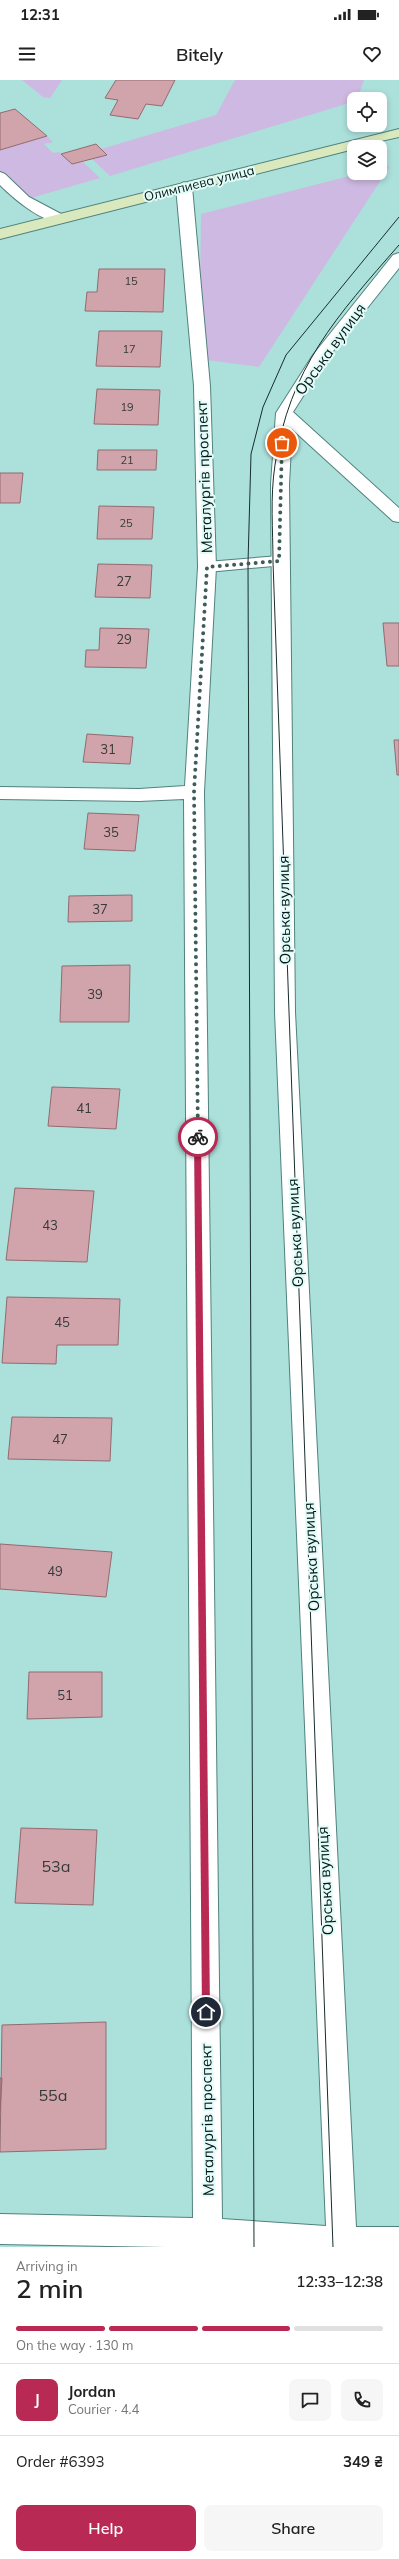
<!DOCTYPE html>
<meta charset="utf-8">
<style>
body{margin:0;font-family:Mulish,sans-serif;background:#f6f6f6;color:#222;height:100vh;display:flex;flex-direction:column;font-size:15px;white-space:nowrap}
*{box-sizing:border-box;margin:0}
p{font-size:13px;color:#767676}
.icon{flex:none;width:22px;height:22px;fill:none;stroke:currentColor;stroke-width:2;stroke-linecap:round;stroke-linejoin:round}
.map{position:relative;height:2167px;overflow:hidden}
.drawer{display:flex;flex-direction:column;background:#fff;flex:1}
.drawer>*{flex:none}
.fabs{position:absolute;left:347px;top:12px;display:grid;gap:8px}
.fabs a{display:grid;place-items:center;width:40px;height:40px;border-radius:8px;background:#fff;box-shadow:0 2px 6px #0003;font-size:20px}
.pin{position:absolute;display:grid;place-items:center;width:34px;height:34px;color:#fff;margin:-17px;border:2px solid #fff;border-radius:50%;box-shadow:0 1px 4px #0007}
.courier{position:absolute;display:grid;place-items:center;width:40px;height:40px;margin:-20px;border:3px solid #b82954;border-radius:50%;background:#fff;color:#222;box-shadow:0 1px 5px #0007}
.head em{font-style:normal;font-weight:600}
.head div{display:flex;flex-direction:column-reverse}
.head{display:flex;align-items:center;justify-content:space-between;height:68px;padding:0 16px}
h1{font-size:26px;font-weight:600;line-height:30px}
.bar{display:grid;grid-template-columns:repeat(4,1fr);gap:6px 4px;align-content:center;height:48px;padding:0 16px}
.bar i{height:5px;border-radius:3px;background:#e0e0e0}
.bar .active{background:#b82954}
.bar p{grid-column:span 4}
.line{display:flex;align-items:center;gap:10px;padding:0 16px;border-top:1px solid #e0e0e0}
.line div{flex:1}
.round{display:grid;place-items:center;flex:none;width:42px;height:42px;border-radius:8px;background:#f6f6f6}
.action{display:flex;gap:8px;margin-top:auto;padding:8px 16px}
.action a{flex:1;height:46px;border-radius:8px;background:#b82954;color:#fff;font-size:16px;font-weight:600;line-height:46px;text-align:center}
.action a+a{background:#f6f6f6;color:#222}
.status{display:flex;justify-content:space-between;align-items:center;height:28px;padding:0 20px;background:#fff;direction:ltr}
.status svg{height:11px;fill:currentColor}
header{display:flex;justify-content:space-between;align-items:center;height:52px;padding:0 16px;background:#fff;font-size:18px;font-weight:600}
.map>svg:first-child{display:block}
.green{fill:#ceb9e2}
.building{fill:#d1a4ab;stroke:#936a70}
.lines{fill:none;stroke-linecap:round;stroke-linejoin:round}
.service-casing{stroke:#50827d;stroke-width:2}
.minor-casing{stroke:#50827d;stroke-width:2}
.secondary-casing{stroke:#50827d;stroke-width:2}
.service{fill:#fff;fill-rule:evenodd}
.minor{fill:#fff;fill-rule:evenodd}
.secondary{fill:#d9e9bd;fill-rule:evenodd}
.tram{stroke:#172e2c;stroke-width:1}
.route{fill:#b82954}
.done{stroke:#3e5d5a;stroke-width:4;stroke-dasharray:0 7.2}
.labels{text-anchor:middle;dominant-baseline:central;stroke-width:4;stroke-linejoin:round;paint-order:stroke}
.far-number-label{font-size:11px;fill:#363a3a}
.far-street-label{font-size:13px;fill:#031614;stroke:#e1fbf8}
.number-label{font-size:13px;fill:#363a3a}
.street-label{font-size:15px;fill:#031614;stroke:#e1fbf8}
.near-number-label{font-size:16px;fill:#363a3a}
</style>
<div class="status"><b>12:31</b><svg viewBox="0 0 49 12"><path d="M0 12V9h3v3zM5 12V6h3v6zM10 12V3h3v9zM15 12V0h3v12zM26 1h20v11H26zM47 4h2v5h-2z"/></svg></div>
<header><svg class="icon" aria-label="menu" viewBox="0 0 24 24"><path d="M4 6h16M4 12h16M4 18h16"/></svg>Bitely<svg class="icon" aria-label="heart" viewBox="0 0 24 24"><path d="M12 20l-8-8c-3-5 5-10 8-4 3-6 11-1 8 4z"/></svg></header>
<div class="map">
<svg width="399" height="2167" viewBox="0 0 399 2167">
<rect width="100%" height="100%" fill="#ace0db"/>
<path class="green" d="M22,0H62L50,18L43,17Z
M235,0H364L359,15L346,24L110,96L92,79L106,75L101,69L216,35Z
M47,56L53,62L44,64L53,73L59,72L72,84L82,81L100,98L24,120L0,97V70Z
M390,86L259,287L199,279L201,134L361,93H380V88Z"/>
<path class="building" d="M116,0H175L162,26L146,24L138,39L110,35L118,20L105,18Z
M15,29L47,56L0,70V33Z
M96,64L107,75L72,84L61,74Z
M99,189H165L163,232L85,231L87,212H97Z
M99,251H162L160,287L96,286Z
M97,309L160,310L158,345L94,344Z
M98,370H157L156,390H97Z
M0,393H23L20,423H0Z
M99,426L154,427L152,459H97Z
M98,484L152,485L150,518L95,517Z
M383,543H399V586H387Z
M100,548L149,549L146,588L85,587L86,570H99Z
M87,654L133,657L130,684L83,682Z
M394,660H399V695H397Z
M88,733L139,735L135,771L84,769Z
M132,815V841L68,842L69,816Z
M130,885L129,942H60L62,886Z
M52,1007L120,1009L116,1049L48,1046Z
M15,1108L94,1111L87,1182L6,1180Z
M7,1217L120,1219L118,1265H57L56,1284L2,1283Z
M12,1337L112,1338L110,1381L8,1379Z
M0,1464L112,1472L106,1517L0,1509Z
M29,1592H102V1637L27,1639Z
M21,1748L97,1750L93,1825L15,1823Z
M106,1942V2069L0,2072L2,1945Z
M0,1998H2L0,2032Z"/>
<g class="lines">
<g class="service-casing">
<path id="service" d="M0,92L5,94L29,117L63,135L66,138L63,141C45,146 13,118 0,105Z
M184,102L192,107L210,306L202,311L194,306L176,107Z
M279,476L285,477L288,481L285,485L207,492L201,491L198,487L201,483L207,482Z"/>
</g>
<g class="minor-casing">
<path id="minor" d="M399,173V188L326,280L293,332L399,428V442L393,441L292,349L289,404L295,932L356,2147H399V2167H165L0,2164V2134L193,2138L184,719L139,721L0,719V707L139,709L185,706L198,487L194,306L202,301L210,306L216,487L204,712L222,2139L326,2146L275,932L271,404L276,333L313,275L393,175Z"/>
</g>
<g class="secondary-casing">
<path id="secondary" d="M399,49V57L354,67V69L0,159V149Z"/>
</g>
<use href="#service" class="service"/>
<use href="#minor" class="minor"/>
<use href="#secondary" class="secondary"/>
<path class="tram" d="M254,2167L248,483L251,374L263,327L286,275L399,137
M333,2167L273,482C273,450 270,417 275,385C289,288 337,236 399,165"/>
</g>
<path class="route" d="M198,1055L201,1057L210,1932L206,1936L202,1932L194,1057Z"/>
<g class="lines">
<path class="done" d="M198,1057L194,712L207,487L279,481L282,363"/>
</g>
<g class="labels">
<g class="far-number-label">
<text x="131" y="201">15</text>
<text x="129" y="269">17</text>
<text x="127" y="327">19</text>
<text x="127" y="380">21</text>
<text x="126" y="443">25</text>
</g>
<g class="far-street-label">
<text transform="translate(199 103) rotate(-14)">Олимпиева улица</text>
</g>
<g class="number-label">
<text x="124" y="501">27</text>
<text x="124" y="559">29</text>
<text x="108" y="669">31</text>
<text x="111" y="752">35</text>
<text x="100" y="829">37</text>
<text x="95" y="914">39</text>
<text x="84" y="1028">41</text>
<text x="50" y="1145">43</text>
<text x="62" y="1242">45</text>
<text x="60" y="1359">47</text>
<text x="55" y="1491">49</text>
<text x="65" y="1615">51</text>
</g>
<g class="street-label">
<text transform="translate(330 269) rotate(-54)">Орська вулиця</text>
<text transform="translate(204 397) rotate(-92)">Металургів проспект</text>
<text transform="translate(284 830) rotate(-91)">Орська вулиця</text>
<text transform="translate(295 1153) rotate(-93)">Орська вулиця</text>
<text transform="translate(311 1477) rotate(-93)">Орська вулиця</text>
<text transform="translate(325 1801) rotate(-93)">Орська вулиця</text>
<text transform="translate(207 2040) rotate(-91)">Металургів проспект</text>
</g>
<g class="near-number-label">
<text x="56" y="1786">53а</text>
<text x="53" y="2015">55а</text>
</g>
</g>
</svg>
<div class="fabs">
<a><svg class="icon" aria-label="locate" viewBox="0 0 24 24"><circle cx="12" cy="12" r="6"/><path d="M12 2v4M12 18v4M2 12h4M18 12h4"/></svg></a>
<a><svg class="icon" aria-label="layers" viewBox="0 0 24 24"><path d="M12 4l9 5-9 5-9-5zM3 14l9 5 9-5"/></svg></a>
</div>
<div class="pin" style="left:282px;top:363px;background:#ea580c"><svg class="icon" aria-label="bag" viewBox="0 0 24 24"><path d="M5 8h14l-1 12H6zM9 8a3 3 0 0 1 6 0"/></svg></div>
<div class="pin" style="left:206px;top:1932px;background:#1f2937"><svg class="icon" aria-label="home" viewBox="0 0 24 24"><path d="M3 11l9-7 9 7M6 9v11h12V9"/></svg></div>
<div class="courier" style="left:198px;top:1057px"><svg class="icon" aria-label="bike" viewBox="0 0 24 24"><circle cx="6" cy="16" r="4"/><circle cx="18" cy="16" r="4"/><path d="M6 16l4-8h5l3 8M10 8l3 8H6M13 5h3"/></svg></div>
</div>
<section class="drawer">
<div class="head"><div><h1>2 min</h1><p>Arriving in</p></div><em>12:33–12:38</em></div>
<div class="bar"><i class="active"></i><i class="active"></i><i class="active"></i><i></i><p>On the way · 130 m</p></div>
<div class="line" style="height:72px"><b class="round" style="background:#b82954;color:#fff">J</b><div><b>Jordan</b><p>Courier · 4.4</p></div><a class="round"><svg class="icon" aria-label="chat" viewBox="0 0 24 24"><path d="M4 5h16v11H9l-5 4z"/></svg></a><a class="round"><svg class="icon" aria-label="phone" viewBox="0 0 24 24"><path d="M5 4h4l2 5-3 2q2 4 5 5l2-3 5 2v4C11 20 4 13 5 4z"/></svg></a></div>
<div class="line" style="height:52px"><div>Order #6393</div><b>349 ₴</b></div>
<div class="action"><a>Help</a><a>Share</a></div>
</section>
